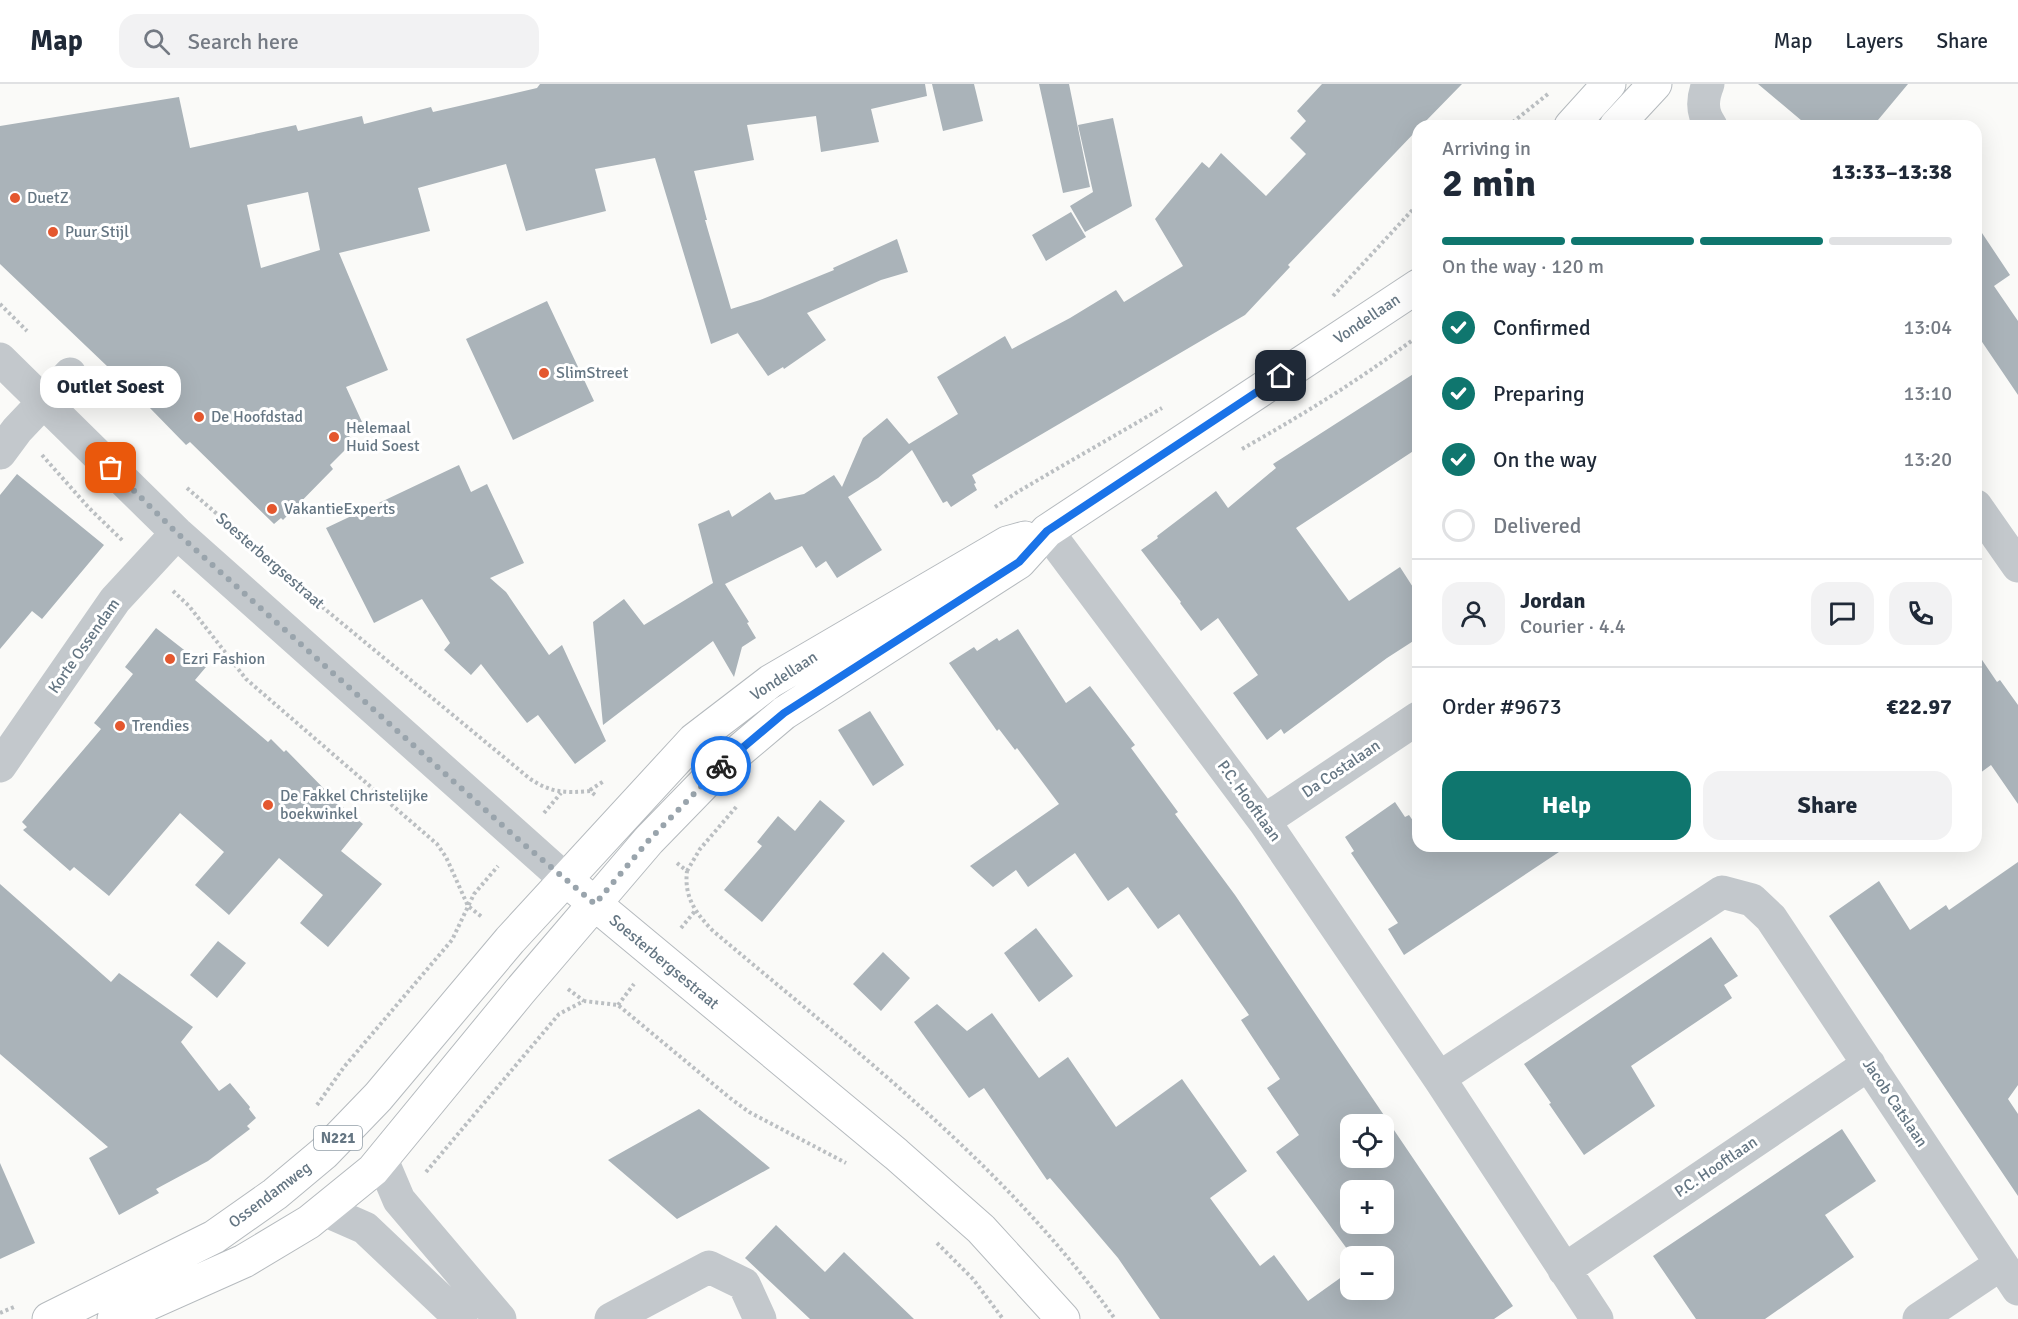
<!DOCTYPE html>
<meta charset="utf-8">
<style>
body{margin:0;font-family:Signika,sans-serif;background:#f2f2f3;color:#1f2937;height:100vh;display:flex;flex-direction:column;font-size:22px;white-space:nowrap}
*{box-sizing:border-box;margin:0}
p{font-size:20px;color:#747a83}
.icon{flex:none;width:33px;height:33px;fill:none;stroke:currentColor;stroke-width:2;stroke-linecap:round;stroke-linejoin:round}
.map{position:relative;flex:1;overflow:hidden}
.sheet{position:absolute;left:1412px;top:36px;width:570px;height:732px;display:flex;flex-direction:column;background:#fff;border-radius:18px;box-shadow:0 6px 24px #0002}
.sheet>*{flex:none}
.tools{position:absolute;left:1340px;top:1030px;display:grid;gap:12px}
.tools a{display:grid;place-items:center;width:54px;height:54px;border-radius:12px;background:#fff;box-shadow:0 6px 24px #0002;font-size:30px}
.pin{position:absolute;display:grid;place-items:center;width:51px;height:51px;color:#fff;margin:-26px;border-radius:12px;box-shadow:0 3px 9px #0006}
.courier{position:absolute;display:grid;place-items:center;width:60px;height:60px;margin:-30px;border:4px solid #1a73e8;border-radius:50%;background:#fff;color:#222;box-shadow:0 2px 8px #0007}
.bubble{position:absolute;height:42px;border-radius:18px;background:#fff;box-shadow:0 6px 24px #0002;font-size:20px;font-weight:700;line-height:42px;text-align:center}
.overview em{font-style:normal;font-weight:700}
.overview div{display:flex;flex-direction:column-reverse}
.overview{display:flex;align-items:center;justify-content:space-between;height:102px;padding:0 30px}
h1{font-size:39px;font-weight:700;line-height:45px}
.bar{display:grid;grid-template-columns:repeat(4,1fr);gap:9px 6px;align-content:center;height:72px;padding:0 30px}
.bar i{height:8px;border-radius:4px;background:#e0e1e3}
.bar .on{background:#0f766e}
.bar p{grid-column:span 4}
.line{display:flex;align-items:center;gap:15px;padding:0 30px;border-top:2px solid #e0e1e3}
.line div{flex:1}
.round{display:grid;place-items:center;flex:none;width:63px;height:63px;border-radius:18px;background:#f2f2f3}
ol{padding:0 30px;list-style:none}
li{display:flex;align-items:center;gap:18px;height:66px}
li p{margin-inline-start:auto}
li .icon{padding:6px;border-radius:50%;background:#0f766e;color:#fff;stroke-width:4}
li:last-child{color:#747a83}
li i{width:33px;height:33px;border:3px solid #e0e1e3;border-radius:50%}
.cta{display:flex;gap:12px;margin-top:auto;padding:12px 30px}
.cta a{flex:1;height:69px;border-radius:18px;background:#0f766e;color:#fff;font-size:24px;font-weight:700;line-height:69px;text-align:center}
.cta a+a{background:#f2f2f3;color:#1f2937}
header{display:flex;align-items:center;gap:36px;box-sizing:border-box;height:84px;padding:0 30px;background:#fff;border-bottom:2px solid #e0e1e3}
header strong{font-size:28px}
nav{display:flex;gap:33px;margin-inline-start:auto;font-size:21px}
.search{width:420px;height:54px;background:#f2f2f3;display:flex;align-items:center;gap:15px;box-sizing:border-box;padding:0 21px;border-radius:18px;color:#747a83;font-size:22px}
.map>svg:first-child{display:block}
.building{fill:#aab3b9;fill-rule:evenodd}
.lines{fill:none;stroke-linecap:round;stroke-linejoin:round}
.major-casing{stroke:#b5babe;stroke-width:35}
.path{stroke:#bbbfc2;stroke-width:4;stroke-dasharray:3 3;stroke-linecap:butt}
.minor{stroke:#c3c8cc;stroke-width:33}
.major{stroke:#fff;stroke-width:33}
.done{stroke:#99a4ac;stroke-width:6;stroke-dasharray:0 10.8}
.route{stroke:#1a73e8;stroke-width:8}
.poi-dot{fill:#e4572e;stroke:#fff;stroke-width:2}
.labels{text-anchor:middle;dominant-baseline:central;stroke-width:6;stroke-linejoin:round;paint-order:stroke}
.shield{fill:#fff;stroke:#939fa8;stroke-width:1.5}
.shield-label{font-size:15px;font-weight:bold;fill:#657683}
.poi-label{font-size:16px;fill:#657683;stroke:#fff;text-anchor:start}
.street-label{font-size:16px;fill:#657683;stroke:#fff}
</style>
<header>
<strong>Map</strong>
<div class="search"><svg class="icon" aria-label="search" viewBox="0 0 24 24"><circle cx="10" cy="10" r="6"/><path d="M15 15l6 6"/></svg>Search here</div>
<nav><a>Map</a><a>Layers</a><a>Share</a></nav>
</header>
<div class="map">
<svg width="2018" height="1235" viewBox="0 0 2018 1235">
<rect width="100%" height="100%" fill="#fafaf8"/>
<path class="building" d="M540,0H925L927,12L871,25L879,58L821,68L816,32L747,41L754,76L694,87L707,136H705L731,225L760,216L834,186L833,184L897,155L908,188L881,196L807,229L826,256L784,285L783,283L768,292L737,248L738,249L711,260L655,74L595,85L606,127L526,147L506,80L418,104L430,147L339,169L388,286L346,303L362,338L349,352L354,357L330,381L333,385L283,436L281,434L274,440L190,358L186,361L109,282L108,283L0,180V42L179,13L190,64L296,41L298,47L362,32L364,40L431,23L433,28L537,4ZM308,108L320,166L261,184L247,121Z
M932,0H974L983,37L943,47Z
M1039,0H1069L1090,103L1063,109Z
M1322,0H1462L1421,42H1418V45L1288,181L1290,183L1245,231L972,391L976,399L974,400L977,406L951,423L947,417L943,419L912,366L878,394L848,413L882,466L837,494L826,477L816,484L802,462L725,500L749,538L747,539L756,554L742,563L734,593L713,557L603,641L593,538L624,515L644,541L713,499L698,440L729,426L732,433L770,408L775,416L804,410L834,391L842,403L863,354L887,334L909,360L958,330L937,293L1005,252L1012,265L1070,234L1116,206L1124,218L1183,182L1155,135L1202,78L1209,84L1221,69L1266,112L1306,70L1290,54L1306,37L1297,27Z
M1758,0H1908L1873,42H1808Z
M1113,34L1132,122L1085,148L1070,122L1093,108L1078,41Z
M1071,128L1086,153L1046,177L1032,151Z
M1976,140L2010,191L1994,202L2018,237V311L1976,249Z
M547,217L594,317L513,356L466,255Z
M1418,287V364L1296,444L1349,517L1400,483L1418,511V554L1387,574L1284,650L1281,645L1267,656L1233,609L1258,591L1218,534L1201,547L1180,519L1181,518L1141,466L1158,454L1157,452L1216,407L1228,424L1276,384L1273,380Z
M459,381L471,408L487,400L524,479L490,494L506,508L549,571L562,561L606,657L575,680L538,631L527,639L481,580L471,591L444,566L450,559L422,515L374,539L326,444Z
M17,390L104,461L42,535L32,527L0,565V411Z
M156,544L206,583L195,596L268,658L271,655L284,668L286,666L338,719L363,740L341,767L382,800L328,863L300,839L323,811L279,774L229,831L195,801L224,768L180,729L109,812L74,783L70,787L23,746L27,743L22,738L101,645L94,639L133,590L125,583Z
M1018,545L1066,619L1090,602L1135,661L1131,664L1178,728L1175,730L1235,811L1513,1222L1494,1235H1160L1118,1174L1050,1094L1047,1096L984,1004L969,1014L914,938L937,920L967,947L992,929L1039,994L1068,973L1116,1043L1182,995L1247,1087L1210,1114L1260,1182L1274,1171L1308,1217L1350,1187V1206H1383V1173H1353L1276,1068L1299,1051L1267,1004L1280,995L1241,936L1249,931L1179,830L1158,845L1128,803L1108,817L1075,769L1028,803L1016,786L993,803L970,782L1059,720L1017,664L1015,666L999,645L997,647L949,579L974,563L977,567L997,554L999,557ZM1350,1041H1383V1074H1350ZM1350,1107H1383V1140H1350Z
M1976,567L1997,598L2000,596L2018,621V720L1991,681L1976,692Z
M870,627L904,681L873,702L838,646Z
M820,716L845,737L762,838L724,806L762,762L757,758L778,732L795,747Z
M1395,718L1405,733L1409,731L1418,744V762H1568L1404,871L1388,845L1398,839L1351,769L1354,767L1345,753Z
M2018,778V1001L2008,1015L2018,1030V1112L1829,832L1879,797L1910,846L1946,821L1949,826Z
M0,800L111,898L119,889L193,943L181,958L219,1007L230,999L250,1023L249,1025L256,1034L247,1042L250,1045L208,1077L156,1105L159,1109L119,1131L89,1074L108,1063L0,970Z
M1036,844L1073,892L1039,918L1004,869Z
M1711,853L1738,892L1724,901L1732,914L1631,982L1655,1022L1584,1071L1549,1020L1551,1019L1524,980Z
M218,857L246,879L217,914L190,891Z
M883,868L910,894L881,927L853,900Z
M699,1025L770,1084L677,1135L608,1076Z
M1842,1045L1876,1097L1825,1131L1854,1173L1765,1235H1696L1653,1172Z
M0,1079L35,1159L0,1175Z
M776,1141L825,1188L844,1168L914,1235H810L745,1174Z"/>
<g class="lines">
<g class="major-casing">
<path id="major" d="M1571,42L1609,0
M1616,42L1655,0
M577,805L896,1070L981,1145L1063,1235
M49,1235L214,1153L275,1110L324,1069L378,1013L510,856L694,656L771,597L1007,459L1025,454
M114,1235L244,1177L309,1138L373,1086L520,907L649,756L720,683L784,629L1019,478L1047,447L1418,202"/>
</g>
<path class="path" d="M1508,42L1548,10
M1333,212L1418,120
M0,220L27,247
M1242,365C1304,330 1361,295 1418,252
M42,371L89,424L123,457
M187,404L254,462L268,478L529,694C550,709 566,709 590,707L595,711
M995,423L1019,407L1162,324
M173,507L189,522L246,595L437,760L446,773L468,822L482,833
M590,706L604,697
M544,729L561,709
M677,779L687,787C684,813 695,828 712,846C855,967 1006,1081 1115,1235
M687,787L700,765L737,722
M681,844L695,827
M568,905L584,917
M618,921L634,900
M317,1021L344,983L452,856L474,810L498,782
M426,1088L559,930L584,917L618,921L730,1014L749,1028L846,1079
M937,1159L973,1195L1003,1235
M0,1229L14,1223"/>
<path class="minor" d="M1708,0C1702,15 1701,28 1711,42
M0,275L177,449L565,795
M0,369L17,346L70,290
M1976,422L2018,482
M1047,447L1264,737L1439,994L1597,1235
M0,682L115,516L177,449
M1264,737L1418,634
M1439,994L1722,808L1752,816L1771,834L2018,1205
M382,1076L399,1116L500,1235
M324,1126L365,1144L461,1235
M1564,1186L1869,980
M611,1235L709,1183L744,1200L760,1235
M1919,1235L2001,1180"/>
<use href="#major" class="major"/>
</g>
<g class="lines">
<path class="done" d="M111,384L177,449L520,757L595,820L649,756L721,682"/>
<path class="route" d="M721,682L784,629L1019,478L1047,447L1281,292"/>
</g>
<g class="poi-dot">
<circle cx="15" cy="114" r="6"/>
<circle cx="53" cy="148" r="6"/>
<circle cx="544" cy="289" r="6"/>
<circle cx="199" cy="333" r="6"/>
<circle cx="334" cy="353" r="6"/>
<circle cx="272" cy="425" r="6"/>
<circle cx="170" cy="575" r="6"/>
<circle cx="120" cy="642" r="6"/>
<circle cx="268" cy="721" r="6"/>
</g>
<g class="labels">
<rect class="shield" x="314" y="1042" width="48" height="24" rx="4.5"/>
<g class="shield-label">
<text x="338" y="1054">N221</text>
</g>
<g class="poi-label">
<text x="27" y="114">DuetZ</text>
<text x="65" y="148">Puur Stijl</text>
<text x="556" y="289">SlimStreet</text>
<text x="211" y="333">De Hoofdstad</text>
<text x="346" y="344">Helemaal<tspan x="346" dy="18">Huid Soest</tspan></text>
<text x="284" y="425">VakantieExperts</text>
<text x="182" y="575">Ezri Fashion</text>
<text x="132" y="642">Trendies</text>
<text x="280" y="712">De Fakkel Christelijke<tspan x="280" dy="18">boekwinkel</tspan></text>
</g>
<g class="street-label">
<text transform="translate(1367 235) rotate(-34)">Vondellaan</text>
<text transform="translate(270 477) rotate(41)">Soesterbergsestraat</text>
<text transform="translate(84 562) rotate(-55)">Korte Ossendam</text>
<text transform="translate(784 592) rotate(-33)">Vondellaan</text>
<text transform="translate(1341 685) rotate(-34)">Da Costalaan</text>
<text transform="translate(1249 717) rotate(54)">P.C. Hooftlaan</text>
<text transform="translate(664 878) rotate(40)">Soesterbergsestraat</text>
<text transform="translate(1895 1019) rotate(56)">Jacob Catslaan</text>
<text transform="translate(1716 1083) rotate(-34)">P.C. Hooftlaan</text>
<text transform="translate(270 1111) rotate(-37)">Ossendamweg</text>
</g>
</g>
</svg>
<div class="tools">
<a><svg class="icon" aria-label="locate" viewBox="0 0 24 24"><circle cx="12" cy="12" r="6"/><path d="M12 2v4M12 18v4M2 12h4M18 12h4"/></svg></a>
<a>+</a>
<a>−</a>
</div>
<div class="pin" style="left:111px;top:384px;background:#ea580c"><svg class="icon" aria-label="bag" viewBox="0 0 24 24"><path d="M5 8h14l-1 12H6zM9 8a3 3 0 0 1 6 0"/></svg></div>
<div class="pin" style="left:1281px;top:292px;background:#1f2937"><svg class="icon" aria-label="home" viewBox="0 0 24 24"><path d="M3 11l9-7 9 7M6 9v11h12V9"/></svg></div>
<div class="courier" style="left:721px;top:682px"><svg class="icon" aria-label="bike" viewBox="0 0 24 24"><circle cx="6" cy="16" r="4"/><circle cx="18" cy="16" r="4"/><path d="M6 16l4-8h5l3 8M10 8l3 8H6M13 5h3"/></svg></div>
<div class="bubble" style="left:40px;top:282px;width:141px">Outlet Soest</div>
<section class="sheet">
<div class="overview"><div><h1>2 min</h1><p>Arriving in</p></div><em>13:33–13:38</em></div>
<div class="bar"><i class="on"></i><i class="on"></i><i class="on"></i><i></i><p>On the way · 120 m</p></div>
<ol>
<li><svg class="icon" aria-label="check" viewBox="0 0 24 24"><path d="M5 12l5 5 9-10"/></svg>Confirmed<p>13:04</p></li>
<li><svg class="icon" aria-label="check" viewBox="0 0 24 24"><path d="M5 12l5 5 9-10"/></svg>Preparing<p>13:10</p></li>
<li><svg class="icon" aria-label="check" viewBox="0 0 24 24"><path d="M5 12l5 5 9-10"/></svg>On the way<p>13:20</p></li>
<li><i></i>Delivered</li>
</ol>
<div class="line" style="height:108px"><a class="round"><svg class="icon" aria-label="person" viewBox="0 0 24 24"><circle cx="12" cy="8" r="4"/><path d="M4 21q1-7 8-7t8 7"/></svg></a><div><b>Jordan</b><p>Courier · 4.4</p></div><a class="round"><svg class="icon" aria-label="chat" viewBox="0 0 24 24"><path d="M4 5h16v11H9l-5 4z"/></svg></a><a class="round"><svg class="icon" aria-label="phone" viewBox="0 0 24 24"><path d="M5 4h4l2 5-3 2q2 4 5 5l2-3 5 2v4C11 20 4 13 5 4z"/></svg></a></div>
<div class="line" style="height:78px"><div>Order #9673</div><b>€22.97</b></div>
<div class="cta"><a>Help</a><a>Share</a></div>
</section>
</div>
